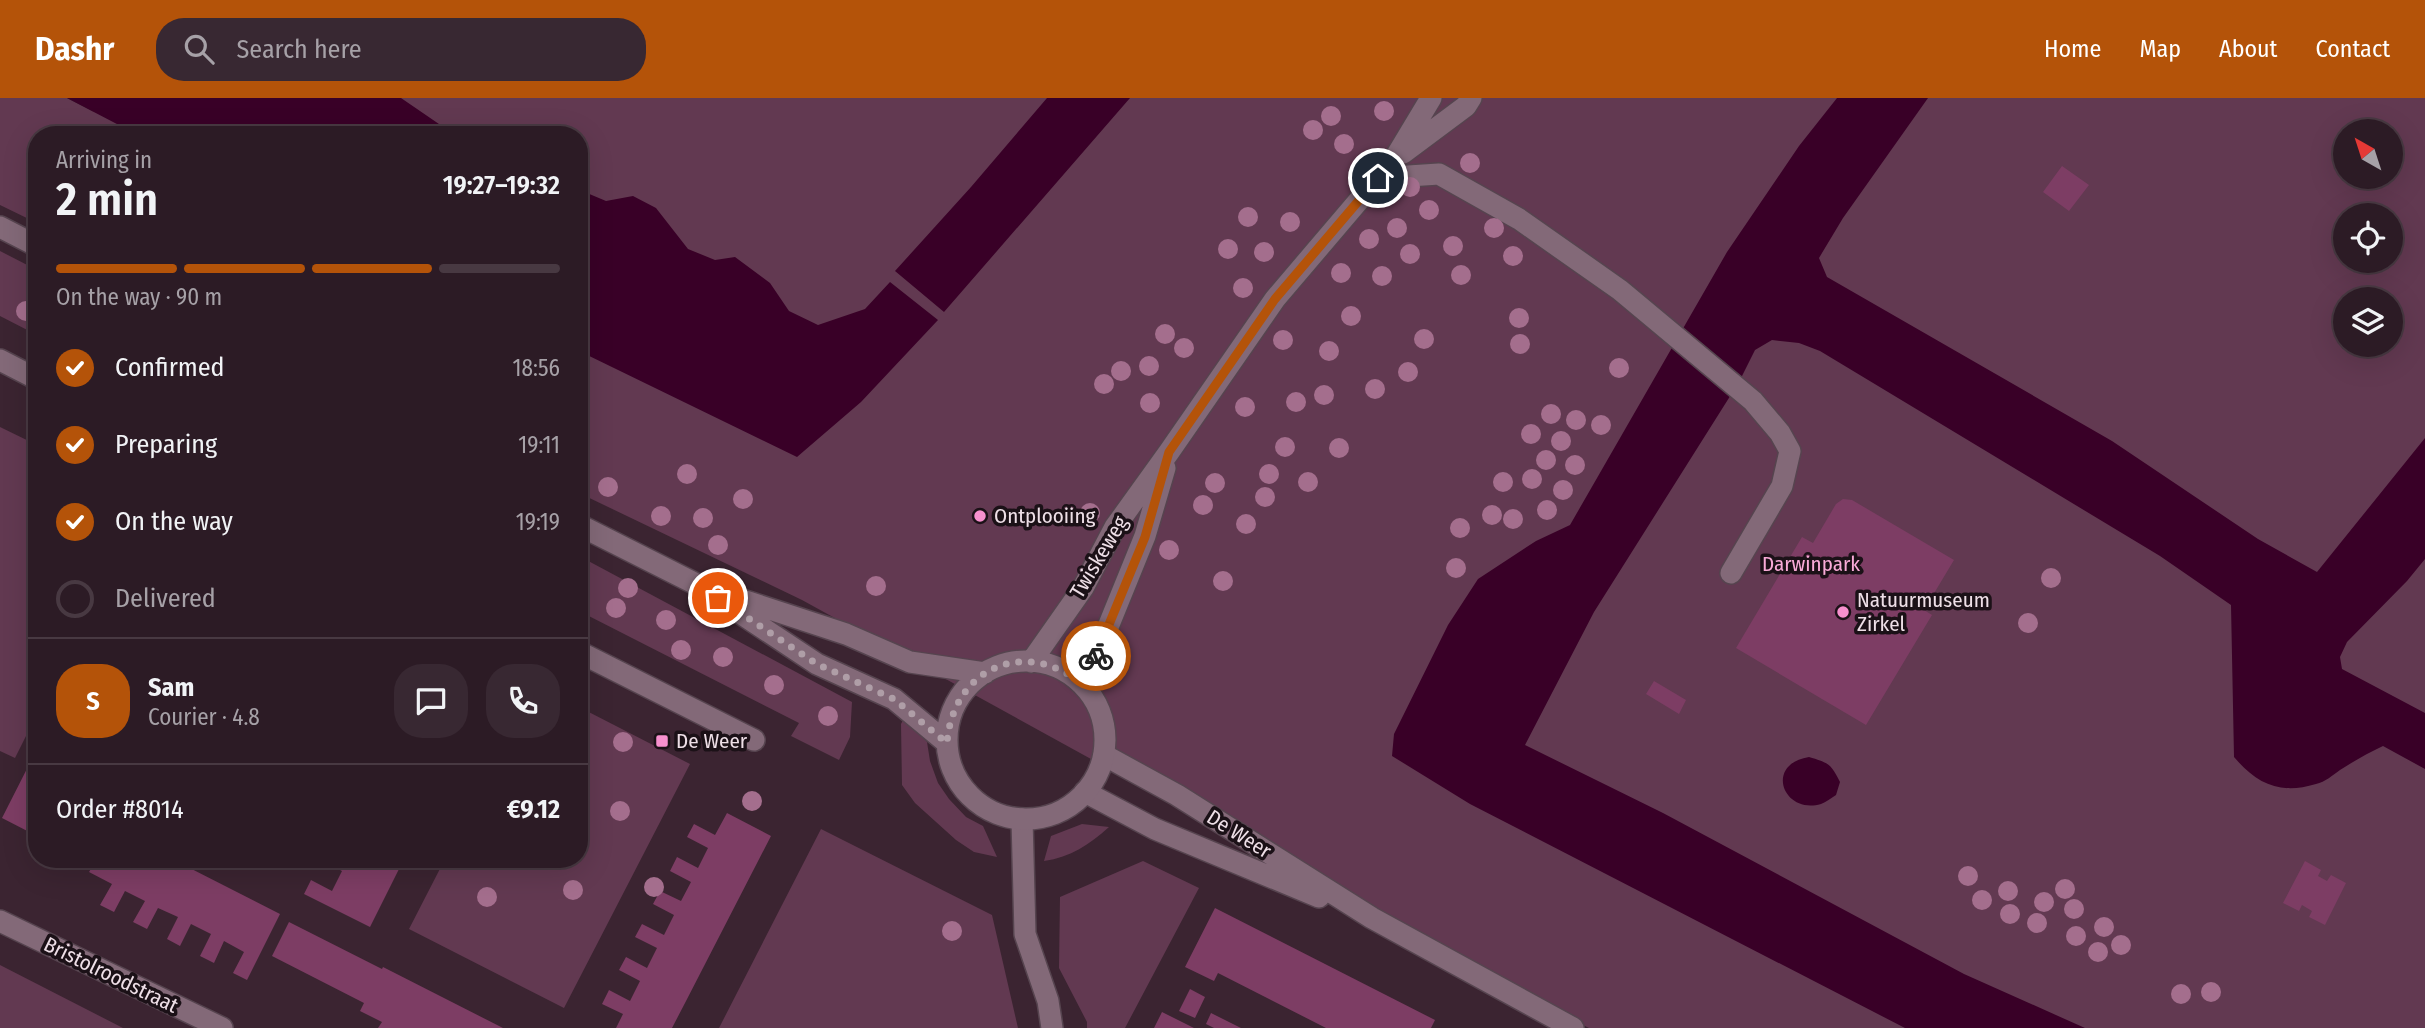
<!DOCTYPE html>
<meta charset="utf-8">
<style>
body{margin:0;font-family:"Fira Sans Condensed",sans-serif;background:#382832;color:#f1f3f6;height:100vh;display:flex;flex-direction:column;font-size:26px;white-space:nowrap}
*{box-sizing:border-box;margin:0}
p{font-size:23px;color:#a6a1a7}
.icon{flex:none;width:38px;height:38px;fill:none;stroke:currentColor;stroke-width:2;stroke-linecap:round;stroke-linejoin:round}
.map{position:relative;flex:1;overflow:hidden}
.drawer{position:absolute;left:28px;top:28px;width:560px;height:742px;display:flex;flex-direction:column;background:#2c1b25;border-radius:28px;box-shadow:0 7px 28px #0002,0 0 0 2px #483942}
.drawer>*{flex:none}
.needle{width:46px;rotate:321deg}
.tools{position:absolute;left:2333px;top:21px;display:grid;gap:14px}
.tools a{display:grid;place-items:center;width:70px;height:70px;border-radius:50%;background:#2c1b25;box-shadow:0 7px 28px #0002,0 0 0 2px #483942;font-size:35px}
.pin{position:absolute;display:grid;place-items:center;width:60px;height:60px;color:#fff;margin:-30px;border:4px solid #fff;border-radius:50%;box-shadow:0 2px 7px #0007}
.courier{position:absolute;display:grid;place-items:center;width:70px;height:70px;margin:-35px;border:5px solid #b45309;border-radius:50%;background:#fff;color:#222;box-shadow:0 2px 9px #0007}
.overview em{font-style:normal;font-weight:600}
.overview div{display:flex;flex-direction:column-reverse}
.overview{display:flex;align-items:center;justify-content:space-between;height:119px;padding:0 28px}
h1{font-size:46px;font-weight:600;line-height:52px}
.bar{display:grid;grid-template-columns:repeat(4,1fr);gap:10px 7px;align-content:center;height:84px;padding:0 28px}
.bar i{height:9px;border-radius:5px;background:#483942}
.bar .selected{background:#b45309}
.bar p{grid-column:span 4}
.line{display:flex;align-items:center;gap:18px;padding:0 28px;border-top:2px solid #483942}
.line div{flex:1}
.round{display:grid;place-items:center;flex:none;width:74px;height:74px;border-radius:28px;background:#382832}
ol{padding:0 28px;list-style:none}
li{display:flex;align-items:center;gap:21px;height:77px}
li p{margin-inline-start:auto}
li .icon{padding:7px;border-radius:50%;background:#b45309;color:#fff;stroke-width:4}
li:last-child{color:#a6a1a7}
li i{width:38px;height:38px;border:4px solid #483942;border-radius:50%}
header{display:flex;align-items:center;gap:42px;box-sizing:border-box;height:98px;padding:0 35px;background:#b45309;color:#fff}
header strong{font-size:33px}
nav{display:flex;gap:38px;margin-inline-start:auto;font-size:24px}
.search{width:490px;height:63px;background:#382832;display:flex;align-items:center;gap:18px;box-sizing:border-box;padding:0 24px;border-radius:28px;color:#a6a1a7;font-size:26px}
.map>svg:first-child{display:block}
.green{fill:#623951;fill-rule:evenodd}
.water{fill:#390027}
.building{fill:#7d3d64}
.lines{fill:none;stroke-linecap:round;stroke-linejoin:round}
.street-casing{stroke:#56444f;stroke-width:24}
.secondary-casing{stroke:#56444f;stroke-width:24}
.street{stroke:#836978;stroke-width:21}
.secondary{stroke:#836978;stroke-width:21}
.tree{fill:#a46e8d}
.done{stroke:#af9ea7;stroke-width:7;stroke-dasharray:0 12.6}
.route{stroke:#b45309;stroke-width:9}
.poi-dot{fill:#f790ce;stroke:#1b1117;stroke-width:2.5}
.labels{text-anchor:middle;dominant-baseline:central;stroke-width:7;stroke-linejoin:round;paint-order:stroke}
.poi-label{font-size:21px;fill:#eedfe7;stroke:#1b1117;text-anchor:start}
.street-label{font-size:21px;fill:#eedfe7;stroke:#1b1117}
.park-label{font-size:21px;fill:#f9abd8;stroke:#1b1117}
</style>
<header>
<strong>Dashr</strong>
<div class="search"><svg class="icon" aria-label="search" viewBox="0 0 24 24"><circle cx="10" cy="10" r="6"/><path d="M15 15l6 6"/></svg>Search here</div>
<nav><a>Home</a><a>Map</a><a>About</a><a>Contact</a></nav>
</header>
<div class="map">
<svg width="2425" height="930" viewBox="0 0 2425 930">
<rect width="100%" height="100%" fill="#3b2431"/>
<path class="green" d="M0,0H67L94,14L76,0H2425V930H1589L1489,880L802,502L579,395V37H37V125L0,107ZM2345,33H2390V79H2345ZM2345,117H2390V163H2345ZM2345,201H2390V247H2345Z
M0,153L37,172V237L0,218Z
M0,329L37,347V616L15,660L0,653Z
M579,458L852,604L850,639L839,662L791,638L799,625L579,513Z
M579,609L690,666L564,910L409,831L445,761H579Z
M905,618L927,644L930,663L938,685L949,701L966,719L983,728L997,759L974,754L956,742L915,705L902,687L901,626Z
M1082,726L1109,729C1089,747 1071,759 1044,763L1051,738Z
M821,731L992,817L1018,930H719Z
M1143,763L1199,790L1125,930H1087V924L1059,870L1060,799Z
M0,867L123,930H0Z"/>
<path class="water" d="M67,0H401L455,37H138Z
M1047,0H1130L944,214L895,173L971,89Z
M1837,0H1928L1843,120L1819,160L1827,179L2112,343L2258,441L2317,474L2425,340V461L2407,483L2347,544L2340,559L2342,571L2425,615V671L2383,648C2368,655 2354,663 2340,672C2333,677 2325,684 2316,686C2280,697 2257,686 2234,659L2231,507L2160,458L1820,253L1799,245L1772,242L1755,252L1739,284L1594,514L1525,647L1663,715L1964,876L2085,930H1905L1470,706L1392,658L1394,636L1448,527L1478,481L1536,443L1570,427L1727,154L1799,48Z
M579,86L587,95L606,103L633,98L656,110L688,151L715,162L735,159L770,185L789,213L818,227L865,211L890,184L938,222L861,304L797,359L579,253Z
M1809,659C1829,665 1831,666 1840,684L1836,697C1831,700 1826,704 1821,706C1783,717 1764,666 1809,659Z"/>
<path class="building" d="M2062,68L2089,87L2069,113L2043,94Z
M1843,401L1852,402L1954,462L1924,512L1932,517L1866,627L1736,550L1802,439L1813,445L1836,406Z
M1654,583L1686,602L1679,616L1646,596Z
M37,651V738L2,720Z
M727,715L771,738L685,905L672,930H616L623,916L602,906L609,892L630,903L640,883L619,872L626,859L647,870L657,850L635,839L642,826L664,837L674,817L653,806L660,793L681,803L691,784L670,773L677,759L698,770L708,750L687,739L694,726L715,737Z
M84,761H172L280,816L247,882L233,875L244,854L224,843L214,865L200,858L211,836L191,826L180,848L167,841L178,819L158,810L147,831L133,824L145,803L125,793L114,814L100,807L112,786L89,774L94,766Z
M319,761H404L370,829L304,796L311,782L332,793L342,773Z
M2305,763L2321,772L2318,778L2327,783L2331,777L2346,785L2325,827L2309,819L2312,813L2302,807L2299,813L2283,805Z
M1215,810L1435,922L1431,930H1326L1218,875L1214,883L1185,869Z
M289,824L382,871L383,869L503,930H378L382,924L360,913L364,905L272,858Z
M1190,891L1205,899L1195,920L1179,913Z
M1162,914L1194,930H1154Z
M1211,915L1241,930H1214L1206,926Z"/>
<g class="lines">
<g class="street-casing">
<path id="street" d="M0,262L37,281
M579,554L754,642
M1104,657L1177,697L1372,820L1573,930
M1085,694L1155,731L1319,799
M1022,721L1025,836L1048,903L1052,930
M0,823L222,930"/>
</g>
<g class="secondary-casing">
<path id="secondary" d="M1403,55L1466,8L1471,0
M1378,80L1439,76L1519,121L1620,192L1753,303L1780,335L1790,353L1782,388L1731,475
M0,129L37,148
M579,427L698,487L817,566L894,601L947,645
M724,496L846,536L910,564L985,575
M947 642a79 79 0 1 1 158 0a79 79 0 1 1-158 0Z
M1031,564L1083,490L1115,429L1169,354L1275,201L1395,60L1431,0
M1084,588L1145,438L1165,370"/>
</g>
<use href="#street" class="street"/>
<use href="#secondary" class="secondary"/>
</g>
<g class="tree">
<circle cx="1384" cy="13" r="10"/>
<circle cx="1331" cy="18" r="10"/>
<circle cx="1313" cy="32" r="10"/>
<circle cx="1344" cy="46" r="10"/>
<circle cx="1470" cy="65" r="10"/>
<circle cx="1410" cy="89" r="10"/>
<circle cx="1429" cy="112" r="10"/>
<circle cx="1248" cy="119" r="10"/>
<circle cx="1290" cy="124" r="10"/>
<circle cx="1397" cy="130" r="10"/>
<circle cx="1494" cy="130" r="10"/>
<circle cx="1369" cy="141" r="10"/>
<circle cx="1453" cy="148" r="10"/>
<circle cx="1228" cy="151" r="10"/>
<circle cx="1264" cy="154" r="10"/>
<circle cx="1410" cy="156" r="10"/>
<circle cx="1513" cy="158" r="10"/>
<circle cx="1341" cy="175" r="10"/>
<circle cx="1461" cy="177" r="10"/>
<circle cx="1382" cy="178" r="10"/>
<circle cx="1243" cy="190" r="10"/>
<circle cx="26" cy="213" r="10"/>
<circle cx="1351" cy="218" r="10"/>
<circle cx="1519" cy="220" r="10"/>
<circle cx="1165" cy="236" r="10"/>
<circle cx="1424" cy="241" r="10"/>
<circle cx="1283" cy="242" r="10"/>
<circle cx="1520" cy="246" r="10"/>
<circle cx="1184" cy="250" r="10"/>
<circle cx="1329" cy="253" r="10"/>
<circle cx="1149" cy="268" r="10"/>
<circle cx="1619" cy="270" r="10"/>
<circle cx="1121" cy="273" r="10"/>
<circle cx="1408" cy="274" r="10"/>
<circle cx="1104" cy="286" r="10"/>
<circle cx="1375" cy="291" r="10"/>
<circle cx="1324" cy="297" r="10"/>
<circle cx="1296" cy="304" r="10"/>
<circle cx="1150" cy="305" r="10"/>
<circle cx="1245" cy="309" r="10"/>
<circle cx="1551" cy="316" r="10"/>
<circle cx="1576" cy="322" r="10"/>
<circle cx="1601" cy="327" r="10"/>
<circle cx="1531" cy="336" r="10"/>
<circle cx="1561" cy="343" r="10"/>
<circle cx="1285" cy="349" r="10"/>
<circle cx="1339" cy="350" r="10"/>
<circle cx="1546" cy="362" r="10"/>
<circle cx="1575" cy="367" r="10"/>
<circle cx="687" cy="376" r="10"/>
<circle cx="1269" cy="376" r="10"/>
<circle cx="1532" cy="381" r="10"/>
<circle cx="1308" cy="384" r="10"/>
<circle cx="1503" cy="384" r="10"/>
<circle cx="1215" cy="385" r="10"/>
<circle cx="608" cy="389" r="10"/>
<circle cx="1563" cy="392" r="10"/>
<circle cx="1265" cy="399" r="10"/>
<circle cx="743" cy="401" r="10"/>
<circle cx="1203" cy="407" r="10"/>
<circle cx="1547" cy="412" r="10"/>
<circle cx="1090" cy="415" r="10"/>
<circle cx="1492" cy="417" r="10"/>
<circle cx="661" cy="418" r="10"/>
<circle cx="703" cy="420" r="10"/>
<circle cx="1513" cy="421" r="10"/>
<circle cx="1246" cy="426" r="10"/>
<circle cx="1460" cy="430" r="10"/>
<circle cx="718" cy="447" r="10"/>
<circle cx="1169" cy="452" r="10"/>
<circle cx="1456" cy="470" r="10"/>
<circle cx="2051" cy="480" r="10"/>
<circle cx="1223" cy="483" r="10"/>
<circle cx="876" cy="488" r="10"/>
<circle cx="628" cy="490" r="10"/>
<circle cx="616" cy="510" r="10"/>
<circle cx="666" cy="522" r="10"/>
<circle cx="2028" cy="525" r="10"/>
<circle cx="681" cy="552" r="10"/>
<circle cx="723" cy="559" r="10"/>
<circle cx="774" cy="587" r="10"/>
<circle cx="828" cy="618" r="10"/>
<circle cx="623" cy="644" r="10"/>
<circle cx="752" cy="703" r="10"/>
<circle cx="620" cy="713" r="10"/>
<circle cx="1968" cy="778" r="10"/>
<circle cx="654" cy="789" r="10"/>
<circle cx="2065" cy="791" r="10"/>
<circle cx="573" cy="792" r="10"/>
<circle cx="2008" cy="793" r="10"/>
<circle cx="487" cy="799" r="10"/>
<circle cx="1982" cy="802" r="10"/>
<circle cx="2044" cy="804" r="10"/>
<circle cx="2074" cy="811" r="10"/>
<circle cx="2010" cy="816" r="10"/>
<circle cx="2037" cy="825" r="10"/>
<circle cx="2104" cy="829" r="10"/>
<circle cx="952" cy="833" r="10"/>
<circle cx="2076" cy="838" r="10"/>
<circle cx="2121" cy="847" r="10"/>
<circle cx="2098" cy="854" r="10"/>
<circle cx="2211" cy="894" r="10"/>
<circle cx="2181" cy="896" r="10"/>
</g>
<g class="lines">
<path class="done" d="M718,500L817,566L894,601L947,645C953,569 1027,538 1084,588L1096,558"/>
<path class="route" d="M1096,558L1145,439L1169,354L1275,201L1378,80"/>
</g>
<g class="poi-dot">
<circle cx="980" cy="418" r="7"/>
<circle cx="1843" cy="514" r="7"/>
<rect x="655" y="636" width="14" height="14" rx="3.5"/>
</g>
<g class="labels">
<g class="poi-label">
<text x="994" y="418">Ontplooiing</text>
<text x="1857" y="502">Natuurmuseum<tspan x="1857" dy="24">Zirkel</tspan></text>
<text x="676" y="643">De Weer</text>
</g>
<g class="street-label">
<text transform="translate(1099 459) rotate(-59)">Twiskeweg</text>
<text transform="translate(1239 736) rotate(32)">De Weer</text>
<text transform="translate(111 877) rotate(26)">Bristolroodstraat</text>
</g>
<g class="park-label">
<text x="1811" y="466">Darwinpark</text>
</g>
</g>
</svg>
<div class="tools">
<a><svg class="needle" viewBox="-14 -14 28 28"><path d="M0-13l5 13h-10z" fill="#e53935"/><path d="M0 13l5-13h-10z" fill="#a6a1a7"/></svg></a>
<a><svg class="icon" aria-label="locate" viewBox="0 0 24 24"><circle cx="12" cy="12" r="6"/><path d="M12 2v4M12 18v4M2 12h4M18 12h4"/></svg></a>
<a><svg class="icon" aria-label="layers" viewBox="0 0 24 24"><path d="M12 4l9 5-9 5-9-5zM3 14l9 5 9-5"/></svg></a>
</div>
<div class="pin" style="left:718px;top:500px;background:#ea580c"><svg class="icon" aria-label="bag" viewBox="0 0 24 24"><path d="M5 8h14l-1 12H6zM9 8a3 3 0 0 1 6 0"/></svg></div>
<div class="pin" style="left:1378px;top:80px;background:#1f2937"><svg class="icon" aria-label="home" viewBox="0 0 24 24"><path d="M3 11l9-7 9 7M6 9v11h12V9"/></svg></div>
<div class="courier" style="left:1096px;top:558px"><svg class="icon" aria-label="bike" viewBox="0 0 24 24"><circle cx="6" cy="16" r="4"/><circle cx="18" cy="16" r="4"/><path d="M6 16l4-8h5l3 8M10 8l3 8H6M13 5h3"/></svg></div>
<section class="drawer">
<div class="overview"><div><h1>2 min</h1><p>Arriving in</p></div><em>19:27–19:32</em></div>
<div class="bar"><i class="selected"></i><i class="selected"></i><i class="selected"></i><i></i><p>On the way · 90 m</p></div>
<ol>
<li><svg class="icon" aria-label="check" viewBox="0 0 24 24"><path d="M5 12l5 5 9-10"/></svg>Confirmed<p>18:56</p></li>
<li><svg class="icon" aria-label="check" viewBox="0 0 24 24"><path d="M5 12l5 5 9-10"/></svg>Preparing<p>19:11</p></li>
<li><svg class="icon" aria-label="check" viewBox="0 0 24 24"><path d="M5 12l5 5 9-10"/></svg>On the way<p>19:19</p></li>
<li><i></i>Delivered</li>
</ol>
<div class="line" style="height:126px"><b class="round" style="background:#b45309;color:#fff">S</b><div><b>Sam</b><p>Courier · 4.8</p></div><a class="round"><svg class="icon" aria-label="chat" viewBox="0 0 24 24"><path d="M4 5h16v11H9l-5 4z"/></svg></a><a class="round"><svg class="icon" aria-label="phone" viewBox="0 0 24 24"><path d="M5 4h4l2 5-3 2q2 4 5 5l2-3 5 2v4C11 20 4 13 5 4z"/></svg></a></div>
<div class="line" style="height:91px"><div>Order #8014</div><b>€9.12</b></div>
</section>
</div>
